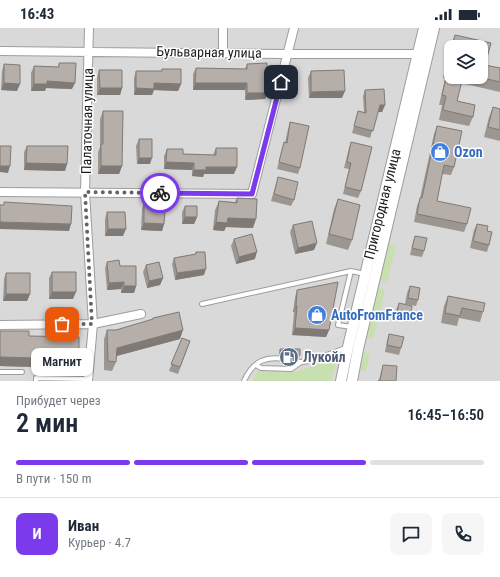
<!DOCTYPE html>
<html lang="ru">
<meta charset="utf-8">
<style>
body{margin:0;font-family:"Roboto Condensed",sans-serif;background:#f6f6f7;color:#1f2937;height:100vh;display:flex;flex-direction:column;font-size:15px;white-space:nowrap}
*{box-sizing:border-box;margin:0}
p{font-size:13px;color:#747a83}
.icon{flex:none;width:22px;height:22px;fill:none;stroke:currentColor;stroke-width:2;stroke-linecap:round;stroke-linejoin:round}
.map{position:relative;height:353px;overflow:hidden}
.drawer{display:flex;flex-direction:column;background:#fff;flex:1}
.drawer>*{flex:none}
.tools{position:absolute;left:444px;top:12px;display:grid;gap:8px}
.tools a{display:grid;place-items:center;width:44px;height:44px;border-radius:8px;background:#fff;box-shadow:0 1px 3px #0004;font-size:20px}
.pin{position:absolute;display:grid;place-items:center;width:34px;height:34px;color:#fff;margin:-17px;border-radius:8px;box-shadow:0 2px 6px #0006}
.courier{position:absolute;display:grid;place-items:center;width:40px;height:40px;margin:-20px;border:3px solid #7c3aed;border-radius:50%;background:#fff;color:#222;box-shadow:0 1px 5px #0007}
.bubble{position:absolute;height:28px;border-radius:8px;background:#fff;box-shadow:0 1px 3px #0004;font-size:13px;font-weight:600;line-height:28px;text-align:center}
.summary em{font-style:normal;font-weight:600}
.summary div{display:flex;flex-direction:column-reverse}
.summary{display:flex;align-items:center;justify-content:space-between;height:68px;padding:0 16px}
h1{font-size:26px;font-weight:600;line-height:30px}
.bar{display:grid;grid-template-columns:repeat(4,1fr);gap:6px 4px;align-content:center;height:48px;padding:0 16px}
.bar i{height:5px;border-radius:3px;background:#e0e1e3}
.bar .current{background:#7c3aed}
.bar p{grid-column:span 4}
.line{display:flex;align-items:center;gap:10px;padding:0 16px;border-top:1px solid #e0e1e3}
.line div{flex:1}
.round{display:grid;place-items:center;flex:none;width:42px;height:42px;border-radius:8px;background:#f6f6f7}
.status{display:flex;justify-content:space-between;align-items:center;height:28px;padding:0 20px;background:#fff;direction:ltr}
.status svg{height:11px;fill:currentColor}
.map>svg:first-child{display:block}
.residential{fill:#dad9d9;fill-rule:evenodd}
.grass{fill:#c8e0af}
.parking{fill:#dcdcdc}
.lines{fill:none;stroke-linecap:round;stroke-linejoin:round}
.service-casing{stroke:#9d9d9d;stroke-width:6}
.minor-casing{stroke:#9d9d9d;stroke-width:10}
.tertiary-casing{stroke:#9d9d9d;stroke-width:12}
.service{stroke:#fff;stroke-width:4}
.minor{stroke:#fff;stroke-width:8}
.tertiary{stroke:#fff;stroke-width:10}
.wall{fill:#9c9691;fill-rule:evenodd}
.shaded-wall{fill:#7f7a76}
.building{fill:#b5aea9;stroke:#7f7a76}
.done{stroke:#656462;stroke-width:4;stroke-dasharray:0 7.2}
.route{stroke:#7c3aed;stroke-width:5}
.labels{text-anchor:middle;dominant-baseline:central;stroke-width:3;stroke-linejoin:round;paint-order:stroke}
.street-label{font-size:14px;fill:#1c1c1c;stroke:#fff}
.shop-label{font-size:14px;font-weight:bold;fill:#366cbe;stroke:#fff;text-anchor:start}
.service-label{font-size:14px;font-weight:bold;fill:#4e5e75;stroke:#fff;text-anchor:start}
</style>
<div class="status"><b>16:43</b><svg viewBox="0 0 49 12"><path d="M0 12V9h3v3zM5 12V6h3v6zM10 12V3h3v9zM15 12V0h3v12zM26 1h20v11H26zM47 4h2v5h-2z"/></svg></div>
<div class="map">
<svg width="500" height="353" viewBox="0 0 500 353">
<rect width="100%" height="100%" fill="#ece9e3"/>
<path class="residential" d="M0,0H500V353H0ZM451,19H481V49H451Z"/>
<path class="grass" d="M387,216L396,218L387,255L378,253Z
M377,259L385,262L380,286L372,285Z
M370,292L378,293L373,311L364,309Z
M362,324L370,325L366,343L359,342Z
M338,330L331,353H252L258,343L295,344Z"/>
<path class="parking" d="M337,272L347,273L340,309H328Z
M0,342L27,343L26,353H0Z"/>
<g class="lines">
<g class="service-casing">
<path id="service" d="M351,243L338,297L352,299
M202,276L351,243L365,246
M256,337L261,340L291,341L301,334
M0,344H22
M36,353V350L88,351
M244,353C253,333 265,328 286,331C291,332 297,334 301,334C314,333 334,324 346,320"/>
</g>
<g class="minor-casing">
<path id="minor" d="M0,23L288,26H423
M223,24V0
M0,164L252,166L294,0
M0,297L93,296L141,286
M88,353L93,296L85,164L89,0"/>
</g>
<g class="tertiary-casing">
<path id="tertiary" d="M341,353L348,319L424,0
M352,353L358,321L434,0"/>
</g>
<use href="#service" class="service"/>
<use href="#minor" class="minor"/>
<use href="#tertiary" class="tertiary"/>
</g>
<path class="wall" d="M455,7L491,15L485,37L500,40V64L461,55L457,73L475,77L473,89L469,98L439,92L442,77H439L445,51L443,50L451,16ZM451,19H481V49H451Z
M59,35L72,61L46,60L45,63H31V45L34,38L58,39Z
M4,36L17,63L1,62L2,43Z
M247,36L268,65L265,71L245,72V62H193V46L196,40L245,41Z
M162,41L181,56L178,63L154,62L152,67H134V50L136,43H161Z
M99,42L122,60L120,67H97V49Z
M311,43L342,70H309L308,50Z
M365,62L385,77L382,84H378L370,110L352,105L358,83L364,84L363,68Z
M493,79L500,81V113L484,109L489,89Z
M103,83L122,138L119,146H98V124L100,119V91Z
M290,94L300,140L298,146L277,141L282,121L284,114L285,115L288,101Z
M437,98L454,139L451,147L442,146L437,173L467,196L464,204L414,194L417,178L420,170L434,106Z
M139,111L150,136H137L136,118Z
M351,114L361,163L358,170L343,166L349,141L344,140L349,120Z
M27,118L67,136L65,143L24,142V124Z
M216,120L234,146H204L203,149L192,148V142L164,141V128L167,121L183,126L213,127Z
M278,149L294,172L291,178L271,173Z
M237,170L253,200L226,199L224,203L213,202L215,182L219,173L235,174Z
M338,171L352,212L348,222L326,216L334,181Z
M144,174L164,196L162,203L141,202L142,181Z
M185,178L197,189L194,196H182V184Z
M107,184L123,208H105V191Z
M477,196L487,203L489,217L487,224L470,220L474,202Z
M293,197L314,222L295,226L290,204Z
M415,208L424,223L422,229L410,227L413,214Z
M234,211L255,231L236,236L231,218Z
M196,224L204,247L175,252L172,236L174,230L195,226Z
M107,234L120,238L136,258L134,265H121V261L107,262L105,240Z
M146,237L163,250L160,257L147,260L143,244Z
M52,244L73,271H49V250Z
M6,245L30,266L27,273H3L4,251Z
M410,258L418,272L416,278L405,276L407,265Z
M297,262L329,302L326,309L292,307L294,284H293L295,269Z
M448,268L483,284L480,294L459,290L457,298L441,295L444,278Z
M399,275L411,287L408,294L395,292L396,282Z
M153,290L180,311L116,328V334L112,343L104,342V311L107,302H116L152,292Z
M0,303L29,308L79,335L75,344L32,343L33,339L0,338Z
M389,306L401,320L399,327L385,324L387,313Z
M182,310L190,313L178,346L169,343Z
M280,321L300,327L299,330L287,328L279,327V324Z
M383,337L396,353L379,352Z"/>
<path class="shaded-wall" d="M47,53L75,55L72,61L46,60L45,63H31L34,56Z
M4,55L20,56L17,63L1,62Z
M154,55L181,56L178,63L154,62L152,67H134L136,60Z
M195,55H247L245,62H193Z
M100,60H122L120,67H97Z
M345,63L342,70H309L311,64Z
M247,65H268L265,71L245,72Z
M380,77H385L382,84H377Z
M139,130H152L150,136H137Z
M166,134L194,135L192,142L164,141Z
M26,135L67,136L65,143L24,142Z
M0,138H10L8,145L0,144Z
M101,138H122L119,146H98Z
M206,139H237L234,146H204L203,149L192,148L194,142Z
M185,189H197L194,196H182Z
M228,190L256,191L253,200L226,199L224,203L213,202L216,194Z
M0,194L71,196L69,203L0,201Z
M144,195L164,196L162,203L141,202Z
M108,201H126L123,208H105Z
M317,215L314,222L295,226L298,220Z
M257,224L255,231L236,236L239,229Z
M206,241L204,247L175,252L177,245Z
M163,250L160,257L147,260L149,253Z
M124,254L121,261L107,262L109,255Z
M124,258H136L134,265H121Z
M52,264H76L73,271H49Z
M6,266H30L27,273H3Z
M296,278H297L294,284H293Z
M295,300L329,302L326,309L292,307Z
M183,302L180,311L113,329L117,320Z
M280,323L288,324L287,328L279,327Z
M0,329L36,330L33,339L0,338Z
M36,334L79,335L75,344L32,343Z"/>
<path class="building" d="M455,7L491,15L485,37L500,40V54L479,49H481V19H452Z
M451,21V49H463L457,73L475,77L473,89L443,82L446,68L442,67L448,41H446Z
M59,35H76L75,55L47,53V56H34V38L59,39Z
M267,35L268,65H247V55H195L196,40L247,41V36Z
M4,36L20,37V56L4,55Z
M162,41H181V56L154,55V61L136,60V43H162Z
M99,42H122V60H100Z
M344,42L345,63L311,64V43Z
M384,61L385,77H380L373,103L354,98L358,83L366,85L365,62Z
M493,79L500,81V102L488,99Z
M103,83H123L122,138H101V116H103Z
M290,94L309,98L300,140L279,134L284,114L287,115Z
M437,98L462,103L454,139L444,137L437,173L471,180L467,196L417,186L420,170H422Z
M139,111H152V130H139Z
M351,114L372,119L361,163L345,159L351,135L347,134Z
M0,118H11L10,138H0Z
M27,118H68L67,136L26,135Z
M216,120H237V139H206V142H194V135L166,134L167,121H183V126L216,127Z
M278,149L298,154L294,172L274,166Z
M237,170L257,171L256,191L228,190L227,195L216,194L219,173L237,175Z
M338,171L360,177L352,212L329,206Z
M4,174L72,178L71,196L0,194V177H4Z
M144,174H152L153,183H165L164,196L144,195Z
M185,178H197V189H185Z
M107,184H125L126,201H108Z
M312,193L317,215L298,220L293,197Z
M477,196L488,198L487,203L492,204L489,217L473,213Z
M252,206L257,224L239,229L234,211Z
M415,208L427,210L424,223L412,220Z
M196,224H205L206,241L177,245L174,230L196,226Z
M119,232L120,238H136V258H124V254L109,255L107,234Z
M159,234L163,250L149,253L146,237Z
M52,244H76V264H52Z
M6,245H30V266H6Z
M338,254L329,302L295,300L297,278H296L297,262Z
M410,258L420,260L418,272L408,270Z
M448,268L485,275L483,284L462,280L460,288L445,285Z
M399,275L412,278L411,287L397,285Z
M179,284L183,302L117,320L116,334L108,333L107,302H116L153,291V290Z
M0,303H29V308L79,309V335L36,334V330L0,329Z
M389,306L404,309L401,320L387,317Z
M182,310L190,313L180,339L171,336Z
M280,321H300V327L288,324L280,323Z
M383,337L397,338L396,353H378L379,352H380Z"/>
<g class="lines">
<path class="done" d="M62,296H92L85,164L160,165"/>
<path class="route" d="M160,165L252,166L281,54"/>
</g>
<defs>
<g id="shop-disc" transform="scale(1)"><circle r="9.5" fill="#3f7fe0" stroke="#fff"/><path d="M-5-2.5h2.3a2.7 3.5 0 0 1 5.4 0H5L5.5 6h-11ZM-1.5-2.5h3a1.5 2.3 0 0 0-3 0Z" fill="#fff"/></g>
<g id="fuel-disc" transform="scale(1)"><circle r="9.5" fill="#5c6f8a" stroke="#fff"/><path d="M-5.5-6h7V0h2V4h1.3V-2.5L3-4.5l.8-.8L6-3V5H2.5V1h-1V6h-7ZM-4.2-4.7v3.2H.2V-4.7Z" fill="#fff"/></g>
</defs>
<g fill-rule="evenodd">
<use href="#shop-disc" x="440" y="124"/>
<use href="#shop-disc" x="317" y="287"/>
<use href="#fuel-disc" x="289" y="329"/>
</g>
<g class="labels">
<g class="street-label">
<text transform="translate(209 24) rotate(1)">Бульварная улица</text>
<text transform="translate(87 93) rotate(-89)">Палаточная улица</text>
<text transform="translate(382 176) rotate(-76)">Пригородная улица</text>
</g>
<g class="shop-label">
<text x="454" y="124">Ozon</text>
<text x="331" y="287">AutoFromFrance</text>
</g>
<g class="service-label">
<text x="303" y="329">Лукойл</text>
</g>
</g>
</svg>
<div class="tools">
<a><svg class="icon" aria-label="layers" viewBox="0 0 24 24"><path d="M12 4l9 5-9 5-9-5zM3 14l9 5 9-5"/></svg></a>
</div>
<div class="pin" style="left:62px;top:296px;background:#ea580c"><svg class="icon" aria-label="bag" viewBox="0 0 24 24"><path d="M5 8h14l-1 12H6zM9 8a3 3 0 0 1 6 0"/></svg></div>
<div class="pin" style="left:281px;top:54px;background:#1f2937"><svg class="icon" aria-label="home" viewBox="0 0 24 24"><path d="M3 11l9-7 9 7M6 9v11h12V9"/></svg></div>
<div class="courier" style="left:160px;top:165px"><svg class="icon" aria-label="bike" viewBox="0 0 24 24"><circle cx="6" cy="16" r="4"/><circle cx="18" cy="16" r="4"/><path d="M6 16l4-8h5l3 8M10 8l3 8H6M13 5h3"/></svg></div>
<div class="bubble" style="left:31px;top:320px;width:62px">Магнит</div>
</div>
<section class="drawer">
<div class="summary"><div><h1>2 мин</h1><p>Прибудет через</p></div><em>16:45–16:50</em></div>
<div class="bar"><i class="current"></i><i class="current"></i><i class="current"></i><i></i><p>В пути · 150 m</p></div>
<div class="line" style="height:72px"><b class="round" style="background:#7c3aed;color:#fff">И</b><div><b>Иван</b><p>Курьер · 4.7</p></div><a class="round"><svg class="icon" aria-label="chat" viewBox="0 0 24 24"><path d="M4 5h16v11H9l-5 4z"/></svg></a><a class="round"><svg class="icon" aria-label="phone" viewBox="0 0 24 24"><path d="M5 4h4l2 5-3 2q2 4 5 5l2-3 5 2v4C11 20 4 13 5 4z"/></svg></a></div>
</section>
